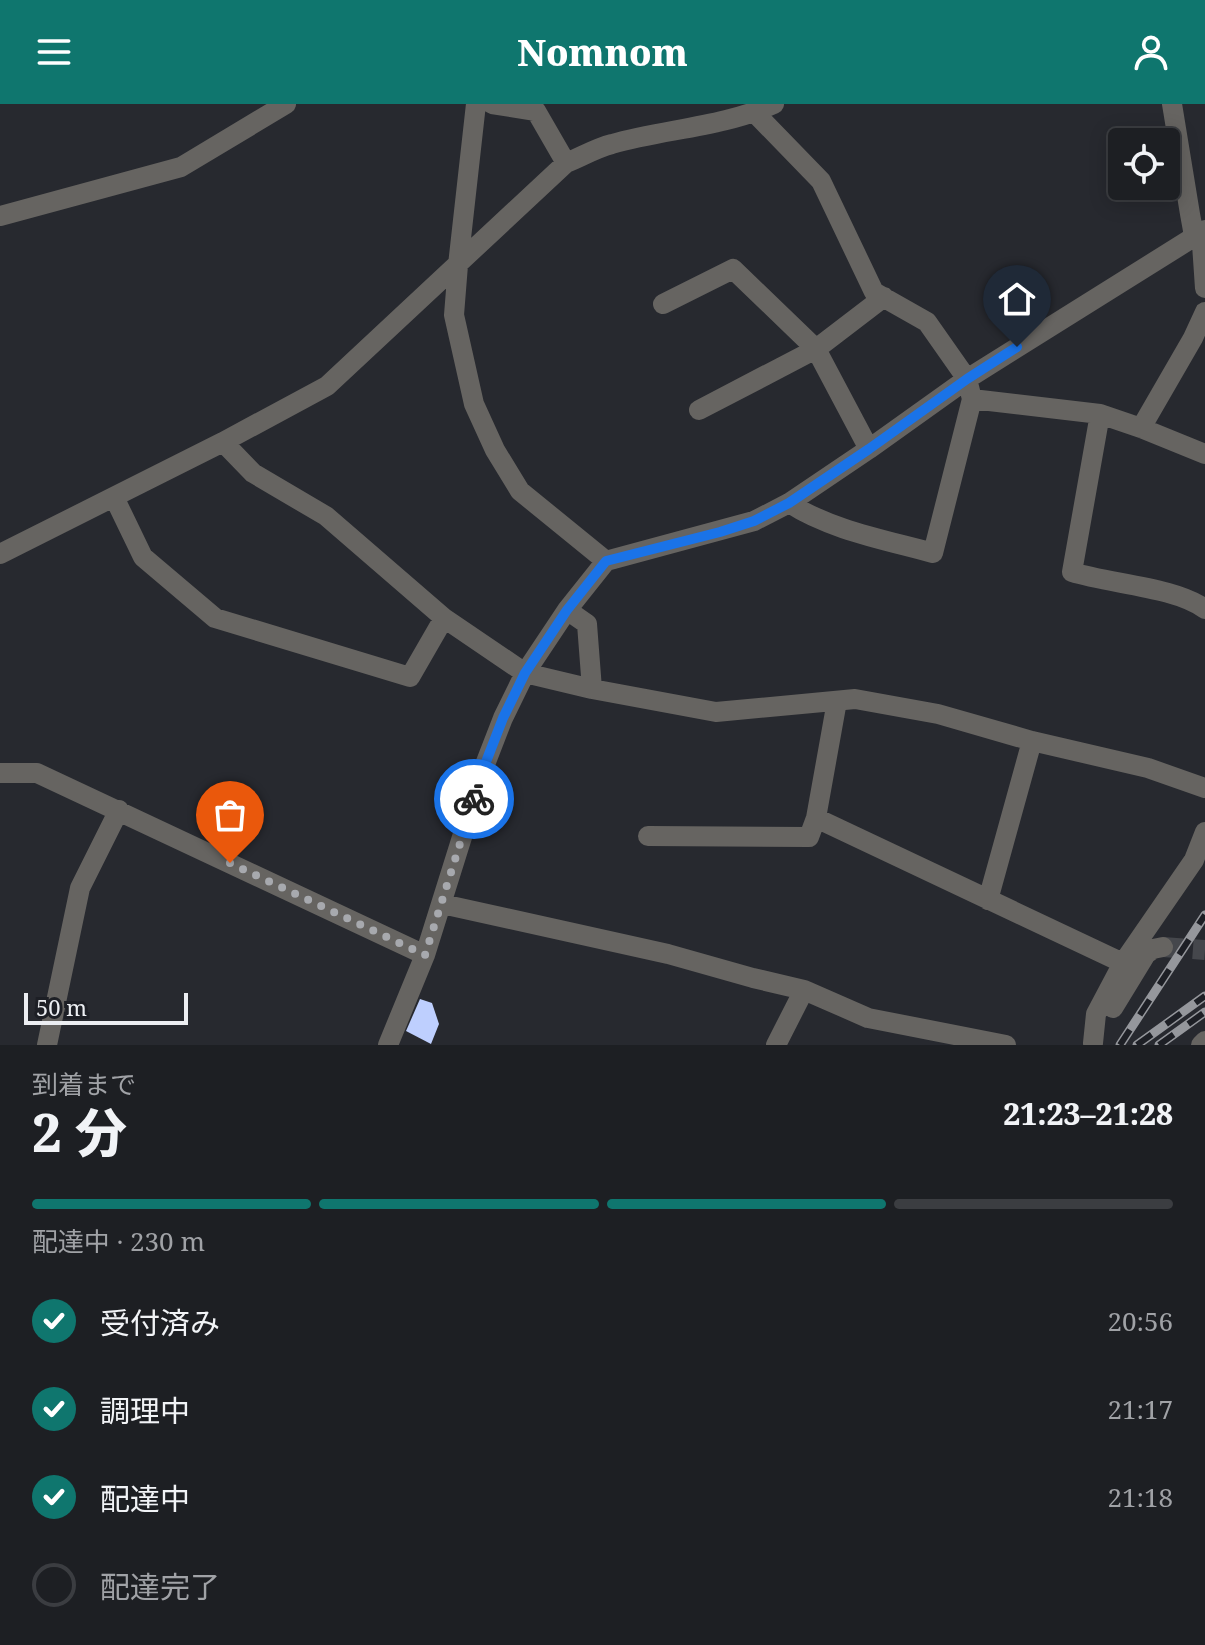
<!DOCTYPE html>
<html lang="ja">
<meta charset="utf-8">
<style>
body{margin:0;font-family:"Noto Serif","Noto Sans JP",serif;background:#2a2c30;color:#f1f3f6;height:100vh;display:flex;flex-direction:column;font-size:30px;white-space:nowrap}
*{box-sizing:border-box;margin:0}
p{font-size:26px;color:#a0a2a6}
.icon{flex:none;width:44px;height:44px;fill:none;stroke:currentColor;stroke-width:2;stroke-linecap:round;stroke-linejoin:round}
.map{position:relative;height:941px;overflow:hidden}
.panel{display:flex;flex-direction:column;background:#1d1f23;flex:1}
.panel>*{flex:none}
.fabs{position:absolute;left:1108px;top:24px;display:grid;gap:16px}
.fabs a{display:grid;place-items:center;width:72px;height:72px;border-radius:8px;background:#1d1f23;box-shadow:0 4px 20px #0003,0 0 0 2px #3b3d41;font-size:40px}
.scale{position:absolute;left:24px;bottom:20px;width:164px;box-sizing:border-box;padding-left:8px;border:4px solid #eceef2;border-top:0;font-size:22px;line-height:28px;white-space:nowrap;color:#eceef2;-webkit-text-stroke:6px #1d1f25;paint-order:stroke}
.pin{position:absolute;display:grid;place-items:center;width:68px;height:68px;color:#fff;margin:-82px -34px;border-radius:50% 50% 50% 0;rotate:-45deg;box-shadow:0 0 8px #0007}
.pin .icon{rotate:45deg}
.courier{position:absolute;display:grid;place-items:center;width:80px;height:80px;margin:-40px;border:6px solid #1a73e8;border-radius:50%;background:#fff;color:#222;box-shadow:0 2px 10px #0007}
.overview em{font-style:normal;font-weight:800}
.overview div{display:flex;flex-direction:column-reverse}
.overview{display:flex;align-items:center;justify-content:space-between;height:136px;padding:0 32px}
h1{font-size:52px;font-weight:800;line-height:60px}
.bar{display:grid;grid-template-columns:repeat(4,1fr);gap:12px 8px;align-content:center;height:96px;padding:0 32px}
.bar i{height:10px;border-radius:6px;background:#3b3d41}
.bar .selected{background:#0f766e}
.bar p{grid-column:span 4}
ol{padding:0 32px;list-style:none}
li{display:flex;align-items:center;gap:24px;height:88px}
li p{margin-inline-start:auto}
li .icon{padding:8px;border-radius:50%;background:#0f766e;color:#fff;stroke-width:4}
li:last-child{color:#a0a2a6}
li i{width:44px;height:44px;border:4px solid #3b3d41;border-radius:50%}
header{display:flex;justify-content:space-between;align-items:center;height:104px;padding:0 32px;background:#0f766e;color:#fff;font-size:36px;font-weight:800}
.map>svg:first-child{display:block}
.building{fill:#becffe}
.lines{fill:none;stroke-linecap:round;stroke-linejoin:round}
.minor-tunnel{stroke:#45474c;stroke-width:20;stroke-dasharray:20 10;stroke-linecap:butt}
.minor{stroke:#666461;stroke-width:20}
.rail-casing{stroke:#95979c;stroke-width:9}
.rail{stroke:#1d1f25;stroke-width:6;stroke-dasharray:18;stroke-linecap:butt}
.done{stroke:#a7a9ae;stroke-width:8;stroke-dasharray:0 14.4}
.route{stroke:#1a73e8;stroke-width:10}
</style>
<header><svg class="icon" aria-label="menu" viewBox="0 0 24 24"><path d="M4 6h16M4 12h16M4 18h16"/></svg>Nomnom<svg class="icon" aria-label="person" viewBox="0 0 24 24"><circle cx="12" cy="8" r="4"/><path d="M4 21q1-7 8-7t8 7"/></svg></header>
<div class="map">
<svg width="1205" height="941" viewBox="0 0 1205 941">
<rect width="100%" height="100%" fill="#27292f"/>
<path class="building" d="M420,895L432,899L439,920L431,940L406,927Z"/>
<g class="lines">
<path class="minor-tunnel" d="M1163,843L1205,846"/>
<path class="minor" d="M476,0L458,161L454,211L474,300L495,346L520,387L606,457
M492,0L536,7L566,59
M1172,0L1190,110L1194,132L1202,140L1205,184
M755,9L821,77L874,188L927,218L967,275L972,295L933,449C886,436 830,426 789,399
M0,112L181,63L286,0
M663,200L733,165L816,245L869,345
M972,295L1100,310L1141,324L1205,350
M699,306L816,245L884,193
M1100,310L1072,468C1110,480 1175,483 1205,505
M1141,324L1193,234L1205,208
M223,338L253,369L326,412L444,514L525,569L592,585L716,608L855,595L938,610L1032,637L1148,664L1205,684
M114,393L143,453L215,514L410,573L444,514
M0,450L223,338L327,282L566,59C581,53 596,44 612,40C665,25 723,23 774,0
M567,506L587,520L592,585
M0,669H37L425,851
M816,714L1123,859
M648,732L809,733L816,714L837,597
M988,796L1032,637
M442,800L668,850L753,874L804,886L868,914L1006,941
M1113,904L1146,850L1153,845L1163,843
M1093,939L1096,910L1123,859L1194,756L1205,728
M47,941L80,784L119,706
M388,941L425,851L484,663L503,614L525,569L567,506L606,457L754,417L789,399L869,345L967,275L1205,126
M776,941L804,886
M1201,941L1205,937"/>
<g class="rail-casing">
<path id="rail" d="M1120,941L1205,811
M1137,941L1205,892
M1159,941L1205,908"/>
</g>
<use href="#rail" class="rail"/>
</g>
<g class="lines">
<path class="done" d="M230,759L425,851L474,695"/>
<path class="route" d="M474,695L484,663L503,614L525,569L567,506L606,457L720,428L754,417L789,399L869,345L967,275L1017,243"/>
</g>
</svg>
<div class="fabs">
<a><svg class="icon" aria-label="locate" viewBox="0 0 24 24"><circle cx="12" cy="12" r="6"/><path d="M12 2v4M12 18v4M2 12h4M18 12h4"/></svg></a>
</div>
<div class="scale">50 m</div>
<div class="pin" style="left:230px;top:759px;background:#ea580c"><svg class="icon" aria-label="bag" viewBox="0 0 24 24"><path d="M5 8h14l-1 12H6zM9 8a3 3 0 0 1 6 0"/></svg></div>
<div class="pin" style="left:1017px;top:243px;background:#1f2937"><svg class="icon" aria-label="home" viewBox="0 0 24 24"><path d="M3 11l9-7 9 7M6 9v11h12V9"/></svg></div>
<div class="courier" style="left:474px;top:695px"><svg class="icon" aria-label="bike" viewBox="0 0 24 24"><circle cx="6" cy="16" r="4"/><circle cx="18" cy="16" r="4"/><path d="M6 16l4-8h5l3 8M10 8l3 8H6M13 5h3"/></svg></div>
</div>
<section class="panel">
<div class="overview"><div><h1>2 分</h1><p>到着まで</p></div><em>21:23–21:28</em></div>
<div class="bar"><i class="selected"></i><i class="selected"></i><i class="selected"></i><i></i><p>配達中 · 230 m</p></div>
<ol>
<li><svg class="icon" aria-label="check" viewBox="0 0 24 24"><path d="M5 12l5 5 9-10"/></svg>受付済み<p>20:56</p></li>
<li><svg class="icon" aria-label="check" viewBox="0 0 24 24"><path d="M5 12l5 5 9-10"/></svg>調理中<p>21:17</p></li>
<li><svg class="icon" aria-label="check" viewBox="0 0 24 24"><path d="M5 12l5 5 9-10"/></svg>配達中<p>21:18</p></li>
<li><i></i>配達完了</li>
</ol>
</section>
